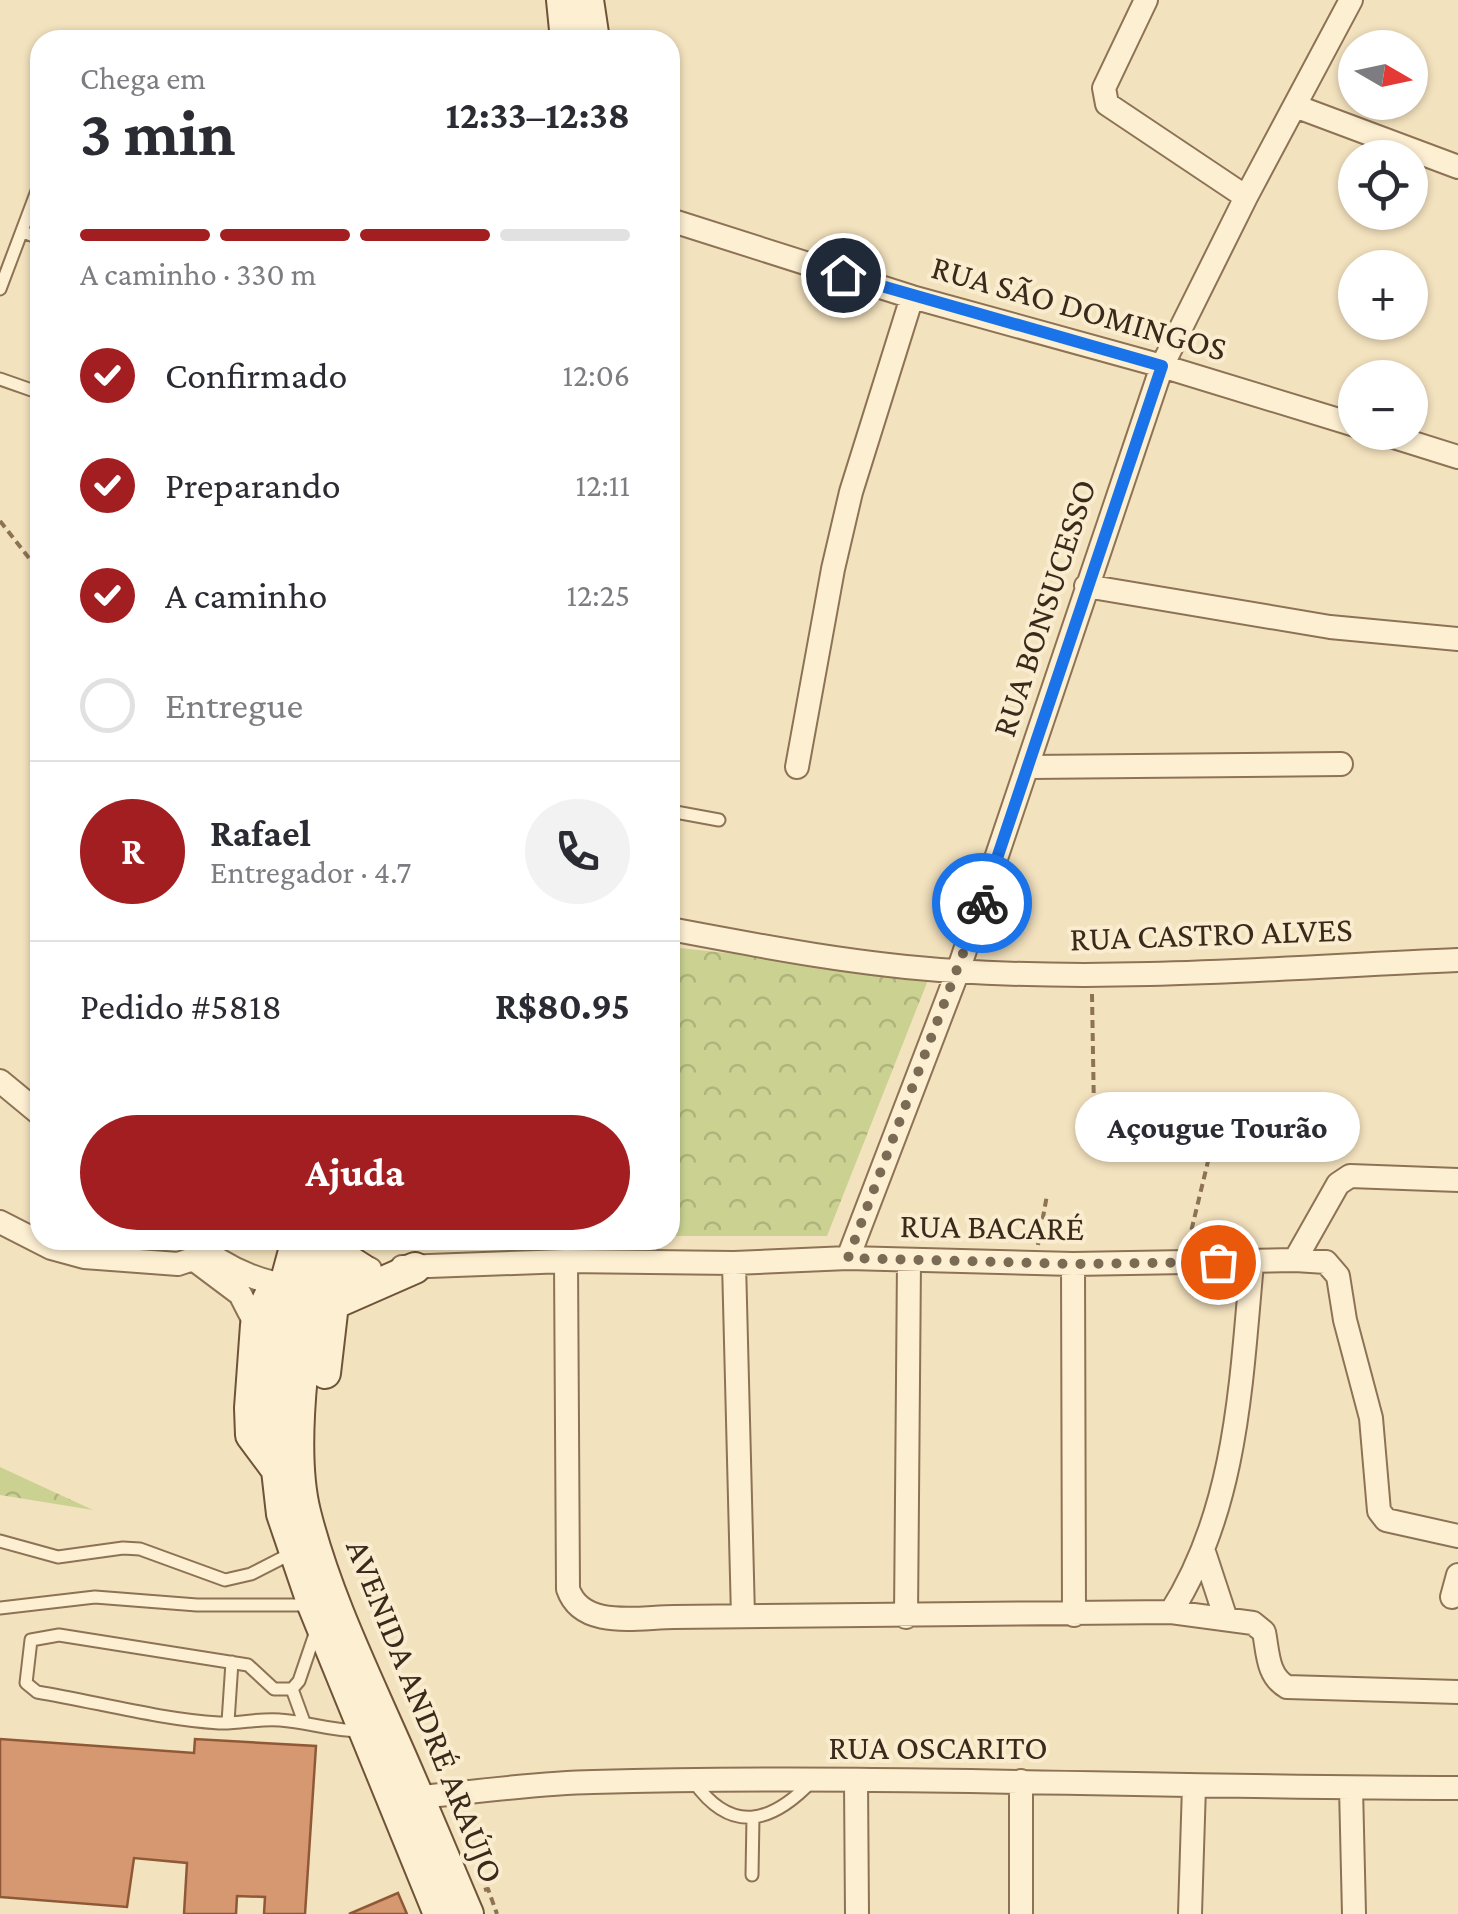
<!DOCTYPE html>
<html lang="pt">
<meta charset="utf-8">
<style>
body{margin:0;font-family:"Crimson Pro",serif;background:#f2f2f3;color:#2b2b33;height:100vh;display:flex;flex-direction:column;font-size:38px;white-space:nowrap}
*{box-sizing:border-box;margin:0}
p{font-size:32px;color:#7c7c81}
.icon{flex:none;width:55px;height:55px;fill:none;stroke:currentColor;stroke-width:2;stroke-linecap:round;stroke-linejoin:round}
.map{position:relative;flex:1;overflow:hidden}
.side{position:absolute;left:30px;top:30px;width:650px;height:1220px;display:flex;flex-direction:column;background:#fff;border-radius:30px;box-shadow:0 2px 8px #0004}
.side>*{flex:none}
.needle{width:65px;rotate:99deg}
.fabs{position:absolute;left:1338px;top:30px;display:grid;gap:20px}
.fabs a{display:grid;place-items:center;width:90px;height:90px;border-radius:50%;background:#fff;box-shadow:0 2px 8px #0004;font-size:50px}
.pin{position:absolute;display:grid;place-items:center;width:85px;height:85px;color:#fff;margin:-42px;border:5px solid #fff;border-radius:50%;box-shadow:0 2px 10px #0007}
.courier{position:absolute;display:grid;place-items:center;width:100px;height:100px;margin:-50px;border:8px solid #1a73e8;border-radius:50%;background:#fff;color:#222;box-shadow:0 2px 12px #0007}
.bubble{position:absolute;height:70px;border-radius:35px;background:#fff;box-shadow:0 2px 8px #0004;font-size:32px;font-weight:700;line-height:70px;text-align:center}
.head em{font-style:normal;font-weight:700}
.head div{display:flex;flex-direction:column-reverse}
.head{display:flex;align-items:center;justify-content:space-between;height:170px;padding:0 50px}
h1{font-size:65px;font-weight:700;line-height:75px}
.bar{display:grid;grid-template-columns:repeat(4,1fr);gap:15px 10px;align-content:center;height:120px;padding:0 50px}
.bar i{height:12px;border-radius:8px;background:#e1e1e2}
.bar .on{background:#a31e21}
.bar p{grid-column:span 4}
.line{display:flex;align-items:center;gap:25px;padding:0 50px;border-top:2px solid #e1e1e2}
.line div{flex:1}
.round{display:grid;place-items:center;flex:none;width:105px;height:105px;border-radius:52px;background:#f2f2f3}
ol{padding:0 50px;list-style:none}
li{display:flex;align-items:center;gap:30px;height:110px}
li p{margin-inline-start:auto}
li .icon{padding:10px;border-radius:50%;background:#a31e21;color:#fff;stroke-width:4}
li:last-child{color:#7c7c81}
li i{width:55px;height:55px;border:5px solid #e1e1e2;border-radius:50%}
.cta{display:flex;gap:20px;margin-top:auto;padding:20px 50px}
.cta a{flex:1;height:115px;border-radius:60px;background:#a31e21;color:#fff;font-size:40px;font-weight:700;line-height:115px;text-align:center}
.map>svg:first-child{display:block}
.forest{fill:url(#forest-crowns)}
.building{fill:#d59870;stroke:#8f5938;stroke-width:2.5}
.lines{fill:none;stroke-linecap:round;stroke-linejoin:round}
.service-casing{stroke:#8d7255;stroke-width:15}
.minor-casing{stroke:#8d7255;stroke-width:26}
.secondary-casing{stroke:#6f5338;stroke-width:34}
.path{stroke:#8d7255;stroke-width:4;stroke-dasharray:8 5;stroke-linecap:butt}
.service{stroke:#fdefd2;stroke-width:11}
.minor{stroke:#fdefd2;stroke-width:22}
.secondary{stroke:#fdefd2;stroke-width:30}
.done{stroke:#7b6a54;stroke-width:10;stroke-dasharray:0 18}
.route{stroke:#1a73e8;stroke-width:12}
.labels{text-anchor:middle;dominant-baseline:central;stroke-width:8;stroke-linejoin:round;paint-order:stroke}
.street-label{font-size:35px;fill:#3b2a1b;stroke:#f9eccf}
</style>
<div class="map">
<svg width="1458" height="1914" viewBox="0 0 1458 1914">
<defs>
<pattern id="forest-crowns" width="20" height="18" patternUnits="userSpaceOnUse" patternTransform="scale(2.5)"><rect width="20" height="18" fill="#cbd291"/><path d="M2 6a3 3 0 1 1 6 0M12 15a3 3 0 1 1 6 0" fill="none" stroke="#afb47c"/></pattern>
</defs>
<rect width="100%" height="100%" fill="#f3e2be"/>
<path class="forest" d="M670,947L930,975L827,1236H670Z
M0,1467L93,1510L0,1495Z"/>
<path class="building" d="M0,1739L194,1753L195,1739L316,1746L305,1914H264L265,1897L237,1896L236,1914H184L187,1863L134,1858L127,1907L0,1897Z
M398,1893L407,1914H349Z"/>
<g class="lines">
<g class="service-casing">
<path id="service" d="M24,232L40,239
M0,289L40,183
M0,379L40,393
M670,811L719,820
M0,1541L58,1557L123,1548L140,1549L225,1580L251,1574L294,1552
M0,1608L95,1597L197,1605H309
M316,1631L299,1681L292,1689H274L248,1665L59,1635L31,1640L26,1683L37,1692C97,1702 158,1719 219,1723C239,1724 259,1718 280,1720C309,1722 334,1732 363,1731
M292,1689L304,1722
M228,1722L232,1662
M694,1782C731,1834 771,1824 812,1781
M752,1875L753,1817"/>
</g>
<g class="minor-casing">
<path id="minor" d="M1146,0L1104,88L1107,104L1246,197
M1295,106L1458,167
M670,220L912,297L1162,366L1355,425
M1378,432L1458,457
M1086,586L1330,627L1458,639
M797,767L833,569L851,492L912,297
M1029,767L1341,764
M670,929C765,947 859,965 956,971C1123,982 1292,967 1458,960
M0,1081L40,1114
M0,1222L51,1248L84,1257L178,1264L193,1259L203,1250
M192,1240C224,1268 273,1292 316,1284C335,1280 351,1271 370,1269
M848,1258L958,971L1162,366L1246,197L1351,0
M1295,1260L1338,1184L1350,1176L1458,1180
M566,1261L568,1589C582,1630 639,1617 674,1617L1171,1612L1253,1623L1264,1632C1268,1652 1267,1676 1287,1687L1458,1692
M734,1263L743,1616
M200,1264L240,1294L256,1325
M1073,1264L1074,1615
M402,1267L566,1261L734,1263L848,1258L1073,1264L1295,1260L1326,1262L1338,1276L1345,1320L1371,1418L1379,1511L1386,1520L1458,1536
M1204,1552L1226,1619
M1452,1597L1458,1575
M1171,1612C1237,1508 1241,1382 1252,1263
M906,1617L909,1261
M856,1781L857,1914
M1021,1781V1914
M1351,1788L1354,1914
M419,1797C477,1792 535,1783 593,1782C881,1774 1170,1788 1458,1788
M1190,1914L1194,1786"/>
</g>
<g class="secondary-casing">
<path id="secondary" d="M562,0L566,40
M588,0L594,40
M297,1240L285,1284L280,1321L277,1470L282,1514L313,1605L439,1914
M325,1240C307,1308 288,1444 305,1512C324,1588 358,1660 390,1732C417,1792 442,1853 468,1914
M324,1245L363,1270
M285,1284L270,1295L256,1325L250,1408L251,1435L277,1470L286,1471
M313,1285L333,1304L325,1373
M333,1304L415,1268"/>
</g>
<path class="path" d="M0,521L40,572
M1092,994L1094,1112L1210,1153L1189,1240
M1038,1245L1047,1195
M484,1890L488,1889L497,1914"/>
<use href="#service" class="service"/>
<use href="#minor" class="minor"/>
<use href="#secondary" class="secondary"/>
</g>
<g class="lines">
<path class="done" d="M982,903L848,1258L1073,1264L1218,1262"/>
<path class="route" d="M843,275L1162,366L982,903"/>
</g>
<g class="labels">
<g class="street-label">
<text transform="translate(1079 308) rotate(16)">RUA SÃO DOMINGOS</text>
<text transform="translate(1044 608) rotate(-72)">RUA BONSUCESSO</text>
<text transform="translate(1211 934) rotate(-2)">RUA CASTRO ALVES</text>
<text transform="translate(992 1227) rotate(1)">RUA BACARÉ</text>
<text transform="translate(425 1711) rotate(68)">AVENIDA ANDRÉ ARAÚJO</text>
<text x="938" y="1747">RUA OSCARITO</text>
</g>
</g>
</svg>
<div class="fabs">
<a><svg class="needle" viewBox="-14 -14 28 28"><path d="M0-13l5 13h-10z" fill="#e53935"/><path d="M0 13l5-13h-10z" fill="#7c7c81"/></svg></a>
<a><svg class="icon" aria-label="locate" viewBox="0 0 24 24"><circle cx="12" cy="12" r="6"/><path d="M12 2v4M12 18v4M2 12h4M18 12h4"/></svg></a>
<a>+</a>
<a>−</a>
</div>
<div class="pin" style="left:1218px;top:1262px;background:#ea580c"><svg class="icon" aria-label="bag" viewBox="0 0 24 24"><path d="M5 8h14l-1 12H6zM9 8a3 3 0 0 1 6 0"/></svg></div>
<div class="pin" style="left:843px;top:275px;background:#1f2937"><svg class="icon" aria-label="home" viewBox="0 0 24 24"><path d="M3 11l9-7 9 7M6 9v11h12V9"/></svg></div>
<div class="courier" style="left:982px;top:903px"><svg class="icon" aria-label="bike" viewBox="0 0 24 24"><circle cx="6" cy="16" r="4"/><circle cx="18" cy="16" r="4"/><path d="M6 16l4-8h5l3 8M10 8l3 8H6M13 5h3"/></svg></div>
<div class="bubble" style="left:1075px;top:1092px;width:285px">Açougue Tourão</div>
<section class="side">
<div class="head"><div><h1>3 min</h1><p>Chega em</p></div><em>12:33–12:38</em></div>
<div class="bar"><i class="on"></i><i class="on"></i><i class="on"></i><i></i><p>A caminho · 330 m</p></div>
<ol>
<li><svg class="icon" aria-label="check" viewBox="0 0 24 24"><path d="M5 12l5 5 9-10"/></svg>Confirmado<p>12:06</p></li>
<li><svg class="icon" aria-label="check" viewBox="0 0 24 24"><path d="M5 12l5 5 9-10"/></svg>Preparando<p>12:11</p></li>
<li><svg class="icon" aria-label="check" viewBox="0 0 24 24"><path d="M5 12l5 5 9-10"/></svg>A caminho<p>12:25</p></li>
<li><i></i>Entregue</li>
</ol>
<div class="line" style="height:180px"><b class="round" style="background:#a31e21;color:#fff">R</b><div><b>Rafael</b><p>Entregador · 4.7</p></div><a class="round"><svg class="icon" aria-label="phone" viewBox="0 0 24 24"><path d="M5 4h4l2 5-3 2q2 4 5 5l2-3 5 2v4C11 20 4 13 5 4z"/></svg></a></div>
<div class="line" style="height:130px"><div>Pedido #5818</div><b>R$80.95</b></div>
<div class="cta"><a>Ajuda</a></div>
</section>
</div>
